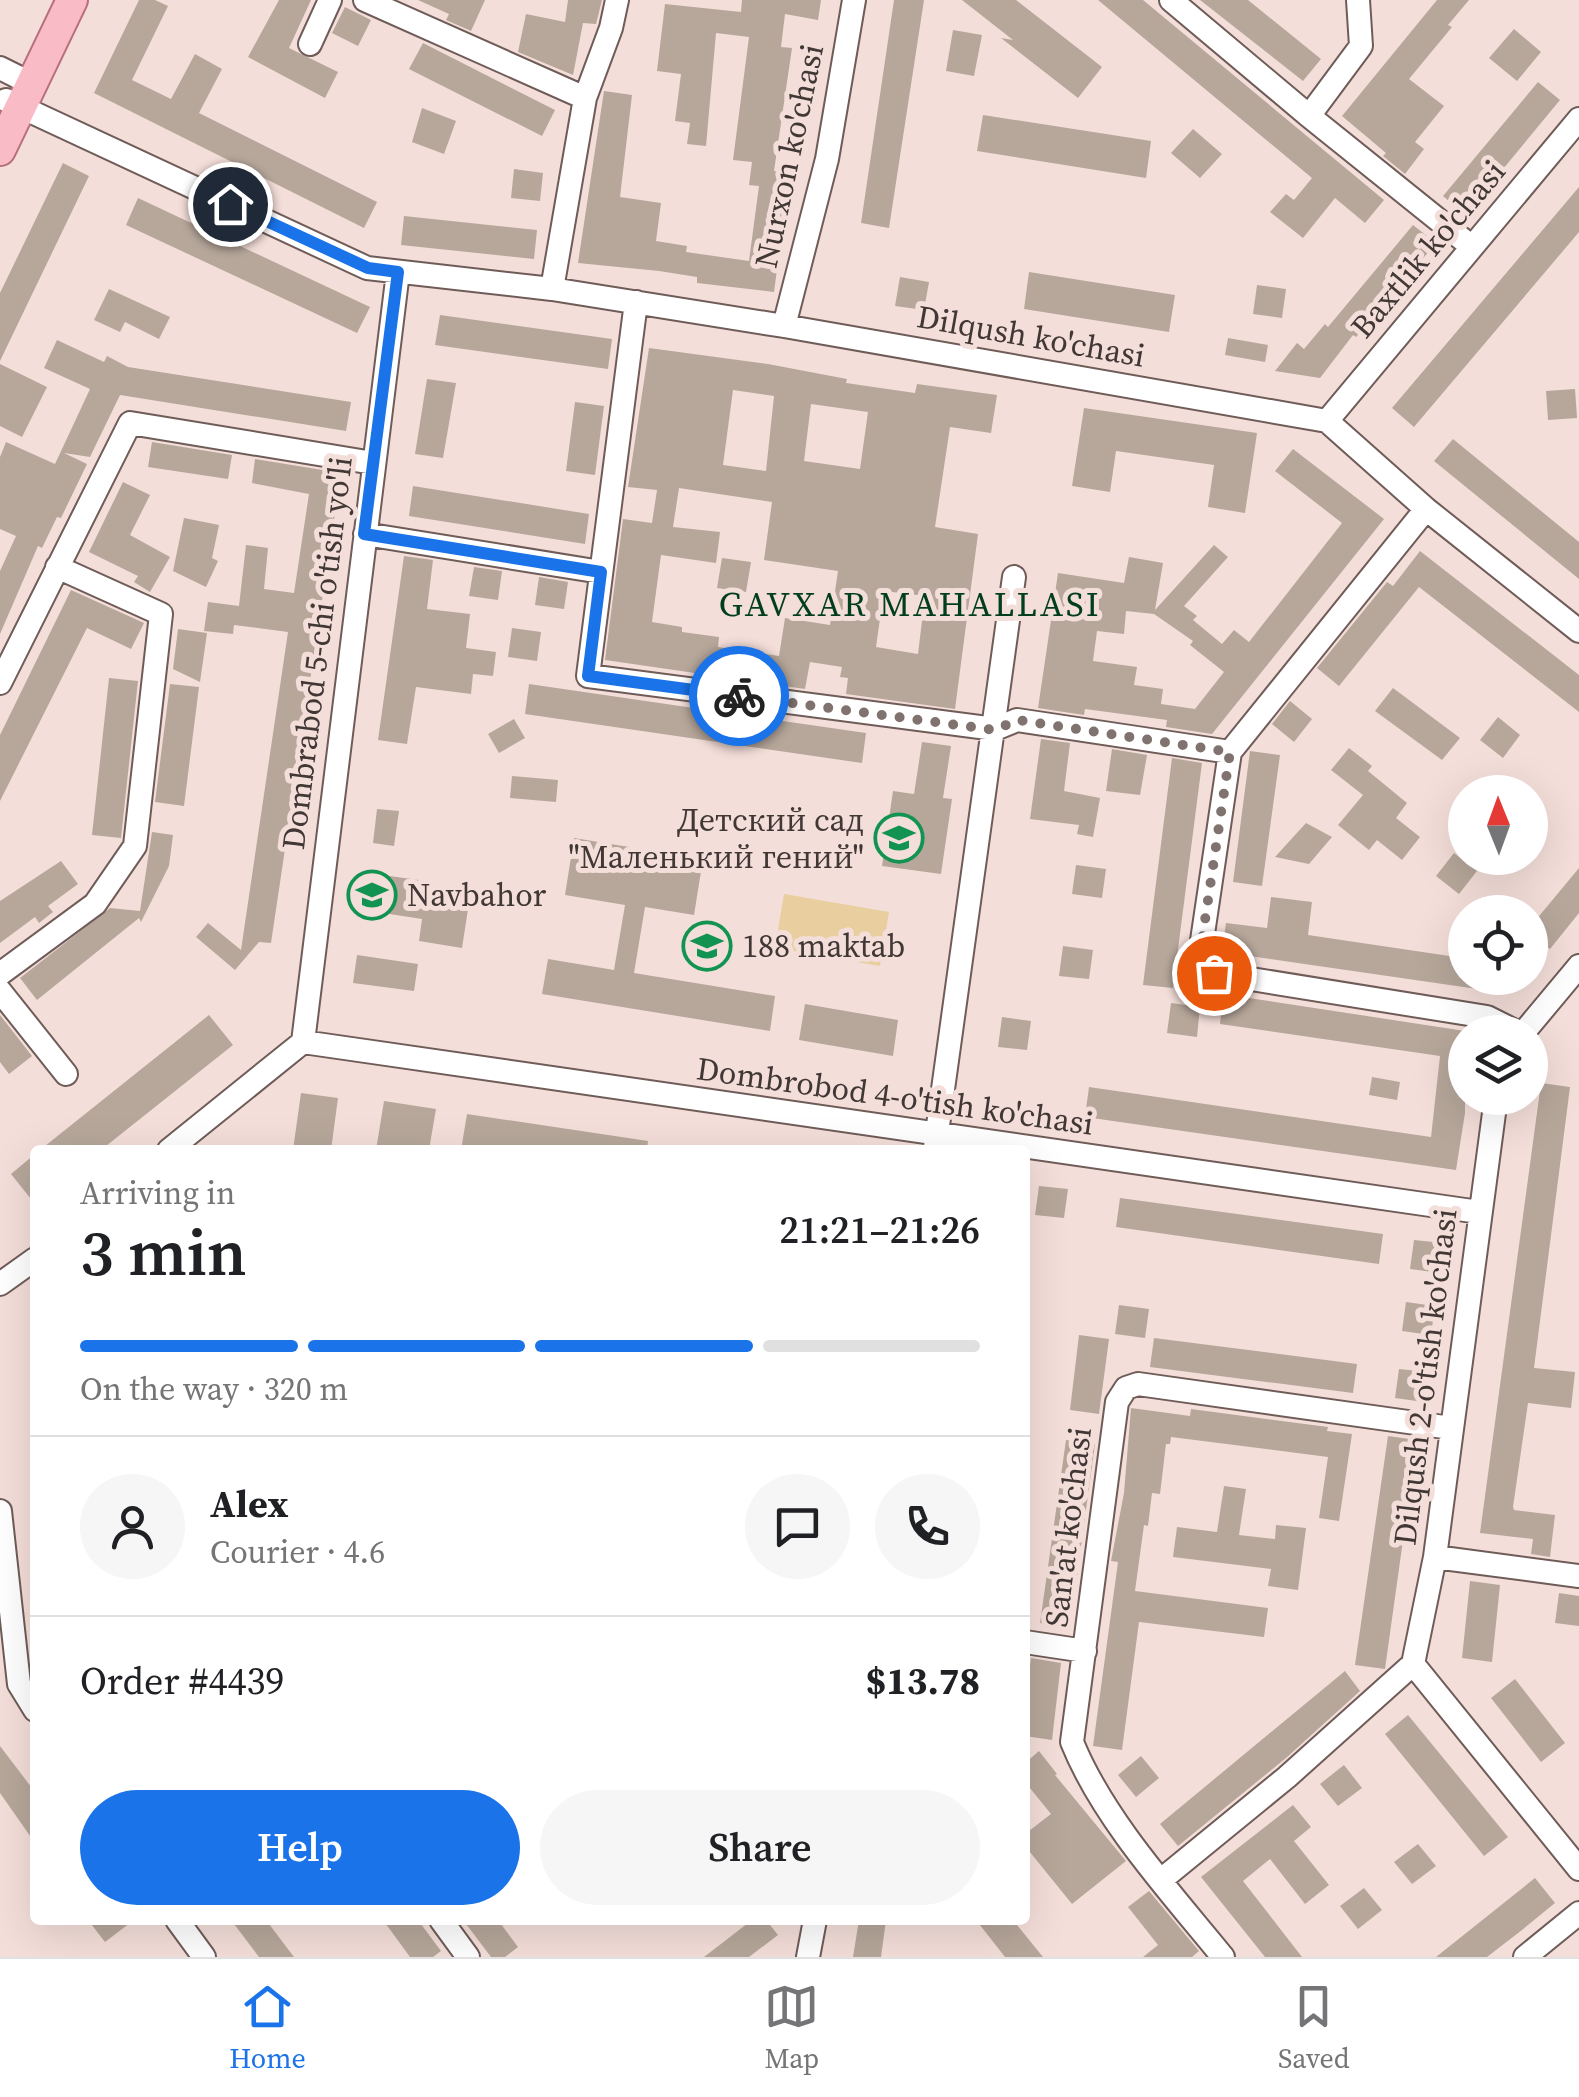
<!DOCTYPE html>
<meta charset="utf-8">
<style>
body{margin:0;font-family:"Source Serif 4",serif;background:#f6f6f6;color:#202124;height:100vh;display:flex;flex-direction:column;font-size:38px;white-space:nowrap}
*{box-sizing:border-box;margin:0}
p{font-size:32px;color:#757577}
.icon{flex:none;width:55px;height:55px;fill:none;stroke:currentColor;stroke-width:2;stroke-linecap:round;stroke-linejoin:round}
.map{position:relative;flex:1;overflow:hidden}
.drawer{position:absolute;left:30px;top:1145px;width:1000px;height:780px;display:flex;flex-direction:column;background:#fff;border-radius:10px;box-shadow:0 10px 40px #0002}
.drawer>*{flex:none}
.needle{width:65px;rotate:359deg}
.tools{position:absolute;left:1448px;top:775px;display:grid;gap:20px}
.tools a{display:grid;place-items:center;width:100px;height:100px;border-radius:50%;background:#fff;box-shadow:0 10px 40px #0002;font-size:50px}
.pin{position:absolute;display:grid;place-items:center;width:85px;height:85px;color:#fff;margin:-42px;border:5px solid #fff;border-radius:50%;box-shadow:0 2px 10px #0007}
.courier{position:absolute;display:grid;place-items:center;width:100px;height:100px;margin:-50px;border:8px solid #1a73e8;border-radius:50%;background:#fff;color:#222;box-shadow:0 2px 12px #0007}
.headline em{font-style:normal;font-weight:600}
.headline div{display:flex;flex-direction:column-reverse}
.headline{display:flex;align-items:center;justify-content:space-between;height:170px;padding:0 50px}
h1{font-size:65px;font-weight:600;line-height:75px}
.bar{display:grid;grid-template-columns:repeat(4,1fr);gap:15px 10px;align-content:center;height:120px;padding:0 50px}
.bar i{height:12px;border-radius:8px;background:#e0e0e0}
.bar .selected{background:#1a73e8}
.bar p{grid-column:span 4}
.line{display:flex;align-items:center;gap:25px;padding:0 50px;border-top:2px solid #e0e0e0}
.line div{flex:1}
.round{display:grid;place-items:center;flex:none;width:105px;height:105px;border-radius:52px;background:#f6f6f6}
.action{display:flex;gap:20px;margin-top:auto;padding:20px 50px}
.action a{flex:1;height:115px;border-radius:60px;background:#1a73e8;color:#fff;font-size:40px;font-weight:600;line-height:115px;text-align:center}
.action a+a{background:#f6f6f6;color:#202124}
.menu{display:flex;justify-content:space-around;align-items:center;height:140px;border-top:2px solid #e0e0e0;background:#fff;font-size:28px;color:#757577}
.menu a{display:grid;justify-items:center;gap:5px}
.menu .selected{color:#1a73e8}
.map>svg:first-child{display:block}
.green{fill:#e9ce9f}
.building{fill:#b7a79b;fill-rule:evenodd}
.lines{fill:none;stroke-linecap:round;stroke-linejoin:round}
.minor-casing{stroke:#6f5c58;stroke-width:26}
.major-casing{stroke:#b66f7b;stroke-width:34}
.minor{stroke:#fff;stroke-width:22}
.major{stroke:#f9bbc6;stroke-width:30}
.done{stroke:#80726f;stroke-width:10;stroke-dasharray:0 18}
.route{stroke:#1a73e8;stroke-width:12}
.labels{text-anchor:middle;dominant-baseline:central;stroke-width:10;stroke-linejoin:round;paint-order:stroke}
.street-label{font-size:32px;fill:#413836;stroke:#f4ded9}
.poi-label{font-size:32px;fill:#413836;stroke:#f4ded9;text-anchor:start}
.neighbourhood-label{font-size:35px;letter-spacing:2.5px;fill:#013e1e;stroke:#f4ded9}
</style>
<div class="map">
<svg width="1579" height="1957" viewBox="0 0 1579 1957">
<rect width="100%" height="100%" fill="#f4ded9"/>
<path class="green" d="M784,894L889,912L880,966L775,948Z"/>
<path class="building" d="M139,0H155L168,6L132,80L171,99L195,54L222,69L199,113L377,202L364,228L94,93Z
M279,0H311L289,48L338,72L325,98L248,57Z
M418,0H485L471,31L446,20L449,14Z
M568,0H602L596,24L583,23L573,75L518,52L526,14L565,22Z
M742,0H821L818,20L785,14L781,47L792,48L774,171L790,173L774,292L697,283V277L659,271L578,263L604,91L632,95L620,197L661,203L656,241L687,246L686,252L749,261L759,186L749,185L752,162L733,160L749,37L716,33L706,146L687,144L690,123L675,121L681,74L657,71L665,4L741,12Z
M894,0H924L889,228L861,223Z
M962,0H1016L1102,67L1078,98L1001,38L1013,40Z
M1098,0H1143L1384,200L1365,223L1335,198L1303,238L1270,212L1286,194L1294,200L1312,178Z
M1200,0H1248L1321,59L1303,81Z
M1437,0H1469L1448,25L1452,27L1409,79L1444,106L1415,142L1424,149L1405,174L1383,156L1386,153L1342,116Z
M345,7L371,20L358,46L332,33Z
M1514,29L1541,52L1517,81L1489,58Z
M953,30L982,35L974,76L946,71Z
M423,43L555,110L542,136L409,69Z
M1538,82L1560,100L1465,215L1443,196Z
M422,108L456,121L444,154L412,142Z
M983,115L1151,141L1146,178L977,151Z
M1193,129L1222,154L1200,178L1171,153Z
M63,163L89,176L0,361V293Z
M514,169L543,173L540,201L511,198Z
M1579,187V232L1414,427L1392,408Z
M138,198L370,307L357,333L126,225Z
M404,216L537,230L534,259L401,245Z
M1413,225L1436,243L1356,337L1353,335L1320,378L1275,371L1297,343L1304,349L1325,324L1328,327Z
M1029,272L1175,295L1169,332L1024,309Z
M900,277L929,282L924,310L895,306Z
M1257,285L1286,289L1282,318L1253,314Z
M109,289L170,317L159,339L125,322L120,332L94,320Z
M440,315L612,339L608,369L435,345Z
M1228,338L1268,345L1265,362L1225,355Z
M57,340L104,362L107,356L128,367L351,402L346,431L120,395L90,457L64,453L87,464L61,518L57,517L42,548L38,546L0,634V571L16,536L0,529V457L6,442L55,464L90,389L44,368Z
M649,348L768,364L847,379L846,383L915,393L917,384L997,395L991,433L950,427L935,527L978,534L955,709L846,694L848,678L840,677L842,667L810,662L805,689L605,660L623,519L652,523L657,490L628,487ZM733,390L774,396L766,471L723,465ZM811,404L868,412L860,469L804,461ZM679,488L772,502L764,560L838,571L830,625L785,618L779,656L718,647L719,637L682,632V627L652,622L661,555L716,563L720,532L673,527ZM884,591L925,596L918,654L876,647Z
M0,364L47,387L22,437L0,426Z
M427,379L456,383L443,458L415,454Z
M1575,389L1577,418L1548,420L1546,391Z
M575,402L604,406L595,475L566,471Z
M1084,408L1257,433L1245,513L1208,507L1214,465L1116,451L1110,492L1072,486Z
M1453,439L1579,542V579L1434,461Z
M152,442L232,455L228,479L148,467Z
M1293,449L1384,519L1212,734L1166,727L1167,720L1085,709L1084,715L1038,708L1058,573L1124,583L1129,557L1163,563L1155,610L1214,545L1228,557L1184,606L1197,616L1193,620L1222,644L1234,630L1249,642L1342,523L1275,471ZM1126,611L1154,614L1193,641L1190,645L1224,672L1195,709L1161,704L1163,689L1134,685L1137,667L1093,661L1097,631L1124,634Z
M255,459L341,473L271,943L259,942L235,970L196,937L208,923L241,950L288,632L234,625L233,634L204,631L208,602L239,606L246,545L268,548L264,589L294,593L309,494L252,483Z
M123,482L150,495L130,535L170,557L150,592L134,582L138,576L89,552Z
M413,486L589,514L585,544L409,516Z
M184,518L219,525L212,558L218,561L206,587L173,571Z
M1420,551L1579,675V712L1419,587L1339,686L1317,668L1387,582L1393,586Z
M404,556L433,560L427,609L470,614L466,648L496,652L493,676L473,674L471,694L416,687L407,744L378,740Z
M722,558L751,562L746,592L717,588Z
M474,567L502,571L498,600L469,596Z
M539,577L568,582L564,609L535,605Z
M71,590L144,623L131,649L87,628L0,801V735Z
M512,628L541,632L537,661L508,657Z
M178,629L207,633L200,682L173,669Z
M109,678L138,681L121,838L92,835Z
M170,684L199,687L184,806L155,802Z
M529,684L866,733L862,763L525,714Z
M1393,688L1460,738L1442,760L1375,711Z
M1290,701L1312,719L1294,742L1272,724Z
M1498,717L1520,735L1503,758L1480,740Z
M514,719L525,738L499,753L488,734Z
M1041,739L1070,743L1064,791L1100,798L1093,837L1077,834L1079,825L1030,819Z
M922,742L951,746L943,798L952,799L941,874L882,866L893,791L914,794Z
M1349,748L1372,766L1368,771L1407,803L1396,818L1420,837L1402,860L1377,840L1369,850L1338,825L1363,795L1331,770Z
M1112,749L1147,755L1140,795L1106,791Z
M1250,751L1280,755L1262,886L1233,882Z
M1172,758L1202,763L1173,988L1143,985Z
M512,776L558,780L556,802L510,798Z
M377,809L399,811L394,846L373,843Z
M1306,823L1332,837L1309,864L1275,857Z
M152,832L173,835L169,866L141,922L139,918L37,1000L20,978L110,908L140,911Z
M574,838L703,859L694,915L645,907L634,973L775,996L770,1031L542,994L548,959L614,970L625,905L565,895Z
M1454,853L1477,871L1459,894L1436,876Z
M61,861L78,884L48,906L53,912L39,923L35,917L0,943V901Z
M1076,865L1106,869L1102,898L1072,894Z
M1579,868V913L1550,949L1530,933V927Z
M375,874L433,882L431,897L469,903L462,948L419,941L422,919L370,911Z
M1271,897L1312,902L1308,935L1463,958L1460,978H1507L1505,993L1222,952L1226,923L1267,928Z
M1063,946L1093,950L1089,979L1059,976Z
M357,955L418,964L414,991L353,983Z
M1223,994L1465,1031V1113L1456,1170L1085,1117L1089,1087L1431,1137L1440,1056L1220,1024Z
M1171,1003L1200,1007L1197,1037L1167,1033Z
M805,1004L898,1020L893,1056L799,1040Z
M0,1015L32,1056L9,1074L0,1062Z
M209,1015L233,1045L101,1150H40Z
M1002,1017L1031,1021L1027,1050L998,1047Z
M1372,1077L1400,1082L1397,1100L1369,1095Z
M1541,1083L1570,1087L1534,1368L1575,1372L1571,1408L1528,1403L1513,1507L1514,1510L1555,1515L1550,1557L1531,1554L1533,1539L1480,1533Z
M301,1093L338,1098L331,1150H293Z
M384,1101L436,1109L429,1150H376Z
M467,1114L648,1141L647,1150H461Z
M35,1154V1204L11,1174Z
M1039,1186L1068,1189L1064,1218L1035,1215Z
M1120,1198L1383,1234L1379,1264L1116,1227Z
M1414,1240L1443,1243L1440,1273L1410,1269Z
M1406,1302L1435,1306L1431,1335L1402,1331Z
M1119,1305L1149,1309L1145,1338L1115,1334Z
M1079,1335L1109,1339L1099,1414L1070,1410Z
M1154,1338L1357,1364L1353,1393L1150,1367Z
M1399,1369L1428,1372L1424,1402L1395,1398Z
M1131,1408L1190,1416L1191,1409L1328,1427L1327,1431L1352,1434L1339,1521L1319,1518L1328,1457L1171,1437L1170,1444H1166L1160,1494L1152,1493L1148,1526L1144,1525L1135,1591L1268,1608L1264,1637L1139,1622L1122,1750L1093,1746L1118,1562L1111,1561L1124,1493Z
M1388,1436L1417,1440L1385,1669L1355,1665Z
M1066,1440L1095,1444L1070,1627L1040,1623Z
M1224,1486L1246,1489L1239,1535L1275,1539L1276,1525L1306,1528L1298,1590L1268,1586L1271,1569L1173,1557L1177,1527L1217,1532Z
M1470,1581L1500,1585L1492,1662L1462,1658Z
M1559,1593L1579,1596V1626L1555,1623Z
M1031,1658L1061,1663L1052,1740L1025,1736V1699Z
M1345,1671L1360,1691L1286,1758L1178,1846L1160,1824Z
M1515,1679L1565,1743L1541,1762L1491,1698Z
M1408,1715L1508,1837L1484,1856L1385,1734Z
M0,1746L35,1792V1843L0,1793Z
M1039,1751L1057,1774L1055,1775L1126,1861L1072,1904L1025,1846V1834L1051,1814L1025,1782V1763Z
M1141,1756L1159,1778L1136,1797L1118,1775Z
M1344,1765L1362,1788L1338,1806L1320,1784Z
M1293,1805L1311,1827L1294,1841L1329,1885L1305,1904L1270,1859L1243,1881L1302,1957H1265L1201,1877Z
M1418,1844L1436,1866L1412,1884L1394,1862Z
M1535,1878L1555,1903L1522,1930L1487,1957H1436Z
M1364,1888L1382,1910L1358,1929L1340,1906Z
M1149,1891L1199,1951L1192,1957H1143L1158,1945L1128,1907Z
M88,1920H134L105,1942Z
M231,1920H266L294,1957H259Z
M383,1920H418L441,1951L433,1957H410Z
M463,1920H498L518,1947L505,1957H491Z
M752,1920H766L778,1935L749,1957H704Z
M859,1920H886L881,1957H853Z
M976,1920H1013L1043,1957H1005Z"/>
<g class="lines">
<g class="minor-casing">
<path id="minor" d="M365,0L585,98
M1171,0L1309,116L1472,247
M310,44L330,0
M0,68L32,84
M6,100L367,268L552,289L784,326L1327,421L1426,509L1579,631
M1309,116L1361,46L1358,0
M552,289L585,98L611,28L617,0
M636,302L588,676L995,729L1017,720L1230,752
M784,326L827,159L854,0
M1327,421L1579,119
M1426,509L1230,752L1200,954L1203,965L1214,973L1487,1017L1517,1032
M365,534L601,572
M0,683L130,423L373,463
M0,974L95,904L135,846L161,614L57,567
M0,991L66,1074
M1524,1032L1579,966
M303,1042L1479,1212
M303,1042L398,272
M1496,1098L1435,1557L1413,1664L1579,1869
M935,1147L1014,577
M169,1150L303,1042
M0,1284L35,1259
M0,1511L19,1684L35,1710
M1435,1557L1579,1576
M1025,1642L1085,1651
M1161,1880L1287,1777L1413,1664
M177,1920L204,1957
M441,1920L468,1957
M808,1957L815,1920
M1223,1957C1171,1893 1103,1819 1072,1742L1117,1402L1126,1388L1138,1384L1451,1428
M1525,1957L1579,1913"/>
</g>
<g class="major-casing">
<path id="major" d="M0,150L72,0"/>
</g>
<use href="#minor" class="minor"/>
<use href="#major" class="major"/>
</g>
<g class="lines">
<path class="done" d="M739,696L995,730L1017,720L1230,752L1200,954L1204,965L1214,973"/>
<path class="route" d="M230,204L368,268L398,272L364,534L601,572L588,676L739,696"/>
</g>
<defs>
<g id="school-ring" transform="scale(2.5)"><circle r="9.5" fill="#f4ded9" stroke="#129351" stroke-width="1.5"/><path d="M0-5L7-2L0 1L-7-2ZM-4 1L0 2.5L4 1V4Q0 6-4 4Z" fill="#129351"/></g>
</defs>
<g fill-rule="evenodd">
<use href="#school-ring" x="899" y="838"/>
<use href="#school-ring" x="372" y="895"/>
<use href="#school-ring" x="707" y="946"/>
</g>
<g class="labels">
<g class="street-label">
<text transform="translate(789 156) rotate(-78)">Nurxon ko'chasi</text>
<text transform="translate(1428 249) rotate(-50)">Baxtlik ko'chasi</text>
<text transform="translate(1031 336) rotate(10)">Dilqush ko'chasi</text>
<text transform="translate(317 653) rotate(-83)">Dombrabod 5-chi o'tish yo'li</text>
<text transform="translate(895 1096) rotate(8)">Dombrobod 4-o'tish ko'chasi</text>
<text transform="translate(1425 1377) rotate(-83)">Dilqush 2-o'tish ko'chasi</text>
<text transform="translate(1068 1527) rotate(-83)">San'at ko'chasi</text>
</g>
<g class="poi-label">
<text x="864" y="820" text-anchor="end">Детский сад<tspan x="864" dy="37">"Маленький гений"</tspan></text>
<text x="407" y="895">Navbahor</text>
<text x="742" y="946">188 maktab</text>
</g>
<g class="neighbourhood-label">
<text x="910" y="604">GAVXAR MAHALLASI</text>
</g>
</g>
</svg>
<div class="tools">
<a><svg class="needle" viewBox="-14 -14 28 28"><path d="M0-13l5 13h-10z" fill="#e53935"/><path d="M0 13l5-13h-10z" fill="#757577"/></svg></a>
<a><svg class="icon" aria-label="locate" viewBox="0 0 24 24"><circle cx="12" cy="12" r="6"/><path d="M12 2v4M12 18v4M2 12h4M18 12h4"/></svg></a>
<a><svg class="icon" aria-label="layers" viewBox="0 0 24 24"><path d="M12 4l9 5-9 5-9-5zM3 14l9 5 9-5"/></svg></a>
</div>
<div class="pin" style="left:1214px;top:973px;background:#ea580c"><svg class="icon" aria-label="bag" viewBox="0 0 24 24"><path d="M5 8h14l-1 12H6zM9 8a3 3 0 0 1 6 0"/></svg></div>
<div class="pin" style="left:230px;top:204px;background:#1f2937"><svg class="icon" aria-label="home" viewBox="0 0 24 24"><path d="M3 11l9-7 9 7M6 9v11h12V9"/></svg></div>
<div class="courier" style="left:739px;top:696px"><svg class="icon" aria-label="bike" viewBox="0 0 24 24"><circle cx="6" cy="16" r="4"/><circle cx="18" cy="16" r="4"/><path d="M6 16l4-8h5l3 8M10 8l3 8H6M13 5h3"/></svg></div>
<section class="drawer">
<div class="headline"><div><h1>3 min</h1><p>Arriving in</p></div><em>21:21–21:26</em></div>
<div class="bar"><i class="selected"></i><i class="selected"></i><i class="selected"></i><i></i><p>On the way · 320 m</p></div>
<div class="line" style="height:180px"><a class="round"><svg class="icon" aria-label="person" viewBox="0 0 24 24"><circle cx="12" cy="8" r="4"/><path d="M4 21q1-7 8-7t8 7"/></svg></a><div><b>Alex</b><p>Courier · 4.6</p></div><a class="round"><svg class="icon" aria-label="chat" viewBox="0 0 24 24"><path d="M4 5h16v11H9l-5 4z"/></svg></a><a class="round"><svg class="icon" aria-label="phone" viewBox="0 0 24 24"><path d="M5 4h4l2 5-3 2q2 4 5 5l2-3 5 2v4C11 20 4 13 5 4z"/></svg></a></div>
<div class="line" style="height:130px"><div>Order #4439</div><b>$13.78</b></div>
<div class="action"><a>Help</a><a>Share</a></div>
</section>
</div>
<nav class="menu">
<a class="selected"><svg class="icon" aria-label="home" viewBox="0 0 24 24"><path d="M3 11l9-7 9 7M6 9v11h12V9"/></svg>Home</a>
<a><svg class="icon" aria-label="map" viewBox="0 0 24 24"><path d="M3 6l6-2 6 2 6-2v14l-6 2-6-2-6 2zM9 4v14M15 6v14"/></svg>Map</a>
<a><svg class="icon" aria-label="saved" viewBox="0 0 24 24"><path d="M7 4h10v16l-5-4-5 4z"/></svg>Saved</a>
</nav>
